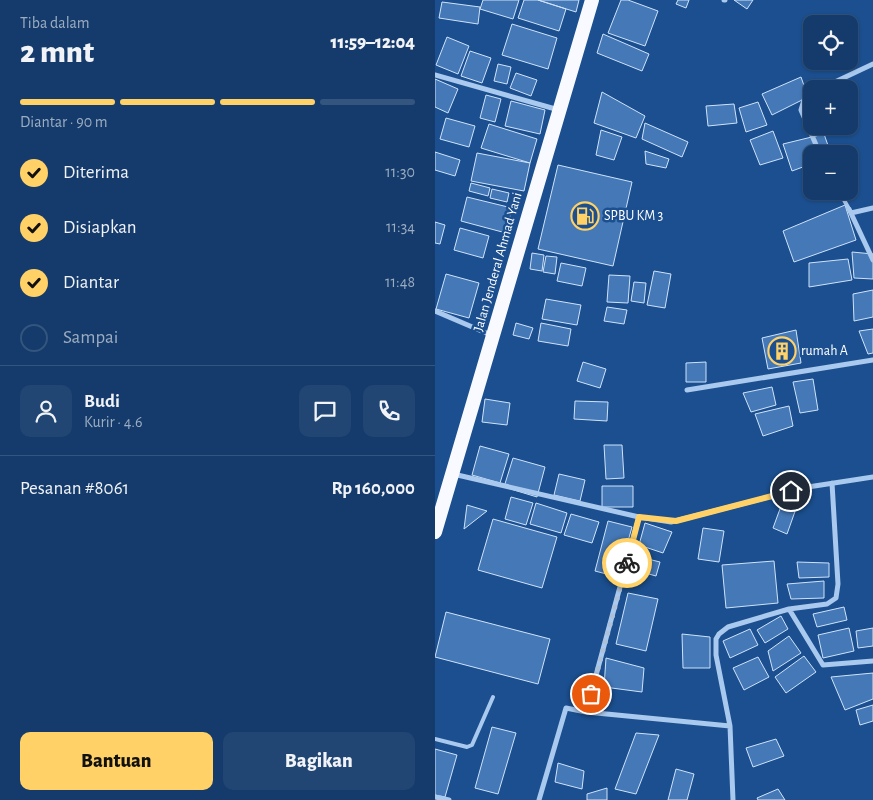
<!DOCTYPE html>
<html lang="id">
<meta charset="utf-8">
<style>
body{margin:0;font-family:"Alegreya Sans",sans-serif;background:#214673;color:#f1f3f6;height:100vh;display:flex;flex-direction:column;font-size:19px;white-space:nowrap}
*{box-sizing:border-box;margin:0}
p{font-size:16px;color:#9dadc1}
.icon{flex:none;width:28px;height:28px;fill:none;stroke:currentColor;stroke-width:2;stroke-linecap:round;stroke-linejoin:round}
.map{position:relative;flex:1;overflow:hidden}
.side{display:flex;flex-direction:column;background:#143b6b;width:435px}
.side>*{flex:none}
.fabs{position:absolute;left:368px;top:15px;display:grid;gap:10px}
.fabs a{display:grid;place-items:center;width:55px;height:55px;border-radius:10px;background:#143b6b;box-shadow:0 1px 4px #0004,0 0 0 1px #33557e;font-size:25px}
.pin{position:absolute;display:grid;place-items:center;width:42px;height:42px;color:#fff;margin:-21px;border:2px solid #fff;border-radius:50%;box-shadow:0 1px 5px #0007}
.courier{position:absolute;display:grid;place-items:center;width:50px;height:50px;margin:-25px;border:4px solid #ffd166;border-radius:50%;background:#fff;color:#222;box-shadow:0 1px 6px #0007}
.overview em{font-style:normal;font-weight:800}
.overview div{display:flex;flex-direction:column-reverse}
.overview{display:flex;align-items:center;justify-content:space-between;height:85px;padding:0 20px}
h1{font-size:32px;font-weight:800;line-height:38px}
.bar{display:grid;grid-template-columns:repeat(4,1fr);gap:8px 5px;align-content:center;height:60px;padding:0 20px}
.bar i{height:6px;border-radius:4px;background:#33557e}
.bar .current{background:#ffd166}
.bar p{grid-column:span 4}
.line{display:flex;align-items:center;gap:12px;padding:0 20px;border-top:1px solid #33557e}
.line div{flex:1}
.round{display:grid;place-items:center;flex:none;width:52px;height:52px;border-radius:10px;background:#214673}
ol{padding:0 20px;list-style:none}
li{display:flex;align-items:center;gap:15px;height:55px}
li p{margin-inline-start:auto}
li .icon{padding:5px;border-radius:50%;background:#ffd166;color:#111;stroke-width:4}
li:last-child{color:#9dadc1}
li i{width:28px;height:28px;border:2px solid #33557e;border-radius:50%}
.button{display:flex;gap:10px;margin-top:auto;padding:10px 20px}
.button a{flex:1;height:58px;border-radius:10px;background:#ffd166;color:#111;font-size:20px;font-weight:800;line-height:58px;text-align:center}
.button a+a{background:#214673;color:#f1f3f6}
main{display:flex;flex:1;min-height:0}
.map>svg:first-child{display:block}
.building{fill:#4478b7;stroke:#cfe3fa}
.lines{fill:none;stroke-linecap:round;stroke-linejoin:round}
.service{stroke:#a9c9ee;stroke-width:4}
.minor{stroke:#a9c9ee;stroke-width:5}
.trunk{stroke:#f8faff;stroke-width:14}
.done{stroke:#afc1d8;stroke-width:5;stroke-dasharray:0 9}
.route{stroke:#ffd166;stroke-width:6}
.labels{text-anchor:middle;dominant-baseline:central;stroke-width:5;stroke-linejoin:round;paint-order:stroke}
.poi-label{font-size:14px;fill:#fff;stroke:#1b4f8f;text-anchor:start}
.street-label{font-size:14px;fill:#fff;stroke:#1b4f8f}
</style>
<main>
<section class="side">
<div class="overview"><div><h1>2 mnt</h1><p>Tiba dalam</p></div><em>11:59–12:04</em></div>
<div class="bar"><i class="current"></i><i class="current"></i><i class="current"></i><i></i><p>Diantar · 90 m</p></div>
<ol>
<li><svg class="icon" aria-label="check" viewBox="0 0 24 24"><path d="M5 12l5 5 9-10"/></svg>Diterima<p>11:30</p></li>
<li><svg class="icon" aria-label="check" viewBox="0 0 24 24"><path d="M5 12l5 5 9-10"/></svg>Disiapkan<p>11:34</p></li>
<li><svg class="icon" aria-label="check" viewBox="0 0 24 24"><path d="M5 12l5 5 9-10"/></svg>Diantar<p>11:48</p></li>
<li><i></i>Sampai</li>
</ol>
<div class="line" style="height:90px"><a class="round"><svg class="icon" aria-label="person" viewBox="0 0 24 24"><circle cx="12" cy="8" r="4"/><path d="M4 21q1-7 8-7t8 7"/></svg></a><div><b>Budi</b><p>Kurir · 4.6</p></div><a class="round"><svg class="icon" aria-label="chat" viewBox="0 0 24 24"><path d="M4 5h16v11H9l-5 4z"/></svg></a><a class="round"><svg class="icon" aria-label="phone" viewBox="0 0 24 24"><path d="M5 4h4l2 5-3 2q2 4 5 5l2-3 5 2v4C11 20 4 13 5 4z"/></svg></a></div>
<div class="line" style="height:65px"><div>Pesanan #8061</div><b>Rp 160,000</b></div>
<div class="button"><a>Bantuan</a><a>Bagikan</a></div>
</section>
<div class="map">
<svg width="438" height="800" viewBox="0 0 438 800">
<rect width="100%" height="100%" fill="#1b4f8f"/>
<path class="building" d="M48,0H84L78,19L45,9Z
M89,0H103L131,9L124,31L83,18Z
M103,0H144L141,12Z
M186,0H193L223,11L210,46L173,33Z
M243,0H254L251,8L241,4Z
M299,0H318L312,9Z
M7,2L45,7L43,24L4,18Z
M77,24L122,38L113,69L67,55Z
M168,34L214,54L207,71L162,53Z
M12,37L34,46L23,74L1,65Z
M35,51L56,58L47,83L26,76Z
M63,64L76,67L72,84L59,81Z
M81,73L102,80L96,96L75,88Z
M366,77L373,97L337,115L327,94Z
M0,79L23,89L13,113L0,107Z
M167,92L210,116L201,138L159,123Z
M51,95L66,99L60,122L45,118Z
M76,101L110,110L105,134L70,126Z
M323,102L332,125L311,132L304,108Z
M299,104L302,123L273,126L271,106Z
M11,118L40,126L34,147L5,139Z
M210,123L253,142L247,157L207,139Z
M54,124L102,139L95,163L46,148Z
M166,130L187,137L179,160L161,155Z
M338,131L348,158L325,165L315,140Z
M389,134L396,154H376V164L357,171L348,144Z
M210,151L234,159L231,168L211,164Z
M0,152L25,160L20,176L0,170Z
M42,153L95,163L89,191L36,181Z
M123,165L197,182L178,266L103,249Z
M36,183L55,188L53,196L34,191Z
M57,189L74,193L72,202L55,198Z
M32,197L77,208L71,233L26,221Z
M410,205L421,240L359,262L348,231Z
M0,222L10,225L5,244L0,243Z
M25,228L54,236L48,258L19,250Z
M417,252L438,254V279L419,278Z
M97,253L109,255L107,271L95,269Z
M111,256L122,257L120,274L108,272Z
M413,259L417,280L374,287V263Z
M126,263L151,268L147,286L122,281Z
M219,271L236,274L230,308L212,305Z
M11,274L44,283L34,318L1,309Z
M174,275L195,276L193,303L172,302Z
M199,282L211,283L209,303L196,301Z
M438,290V317L419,321L418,294Z
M111,299L146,305L142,325L107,319Z
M172,307L192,310L189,324L169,321Z
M81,323L98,328L94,339L78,335Z
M106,323L136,329L133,346L103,341Z
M438,329V353L433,354L424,331Z
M361,330L366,363L333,369L327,338Z
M148,362L171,369L165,388L142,381Z
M271,362V382H251V363Z
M378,379L383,410L365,413L358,382Z
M337,387L341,405L316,412L308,393Z
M50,399L75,403L72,425L47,422Z
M140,401L173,402L172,421L139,419Z
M354,406L358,426L328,436L320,414Z
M169,445H187L189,478L171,479Z
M45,446L74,454L65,483L37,475Z
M78,458L110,467L102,497L69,487Z
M124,474L150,480L145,501L119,495Z
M167,486H198V507H167Z
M76,497L98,503L91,525L70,519Z
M349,498L363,503L352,534L338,528Z
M101,503L132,513L126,533L95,524Z
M32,505L52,511L29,529Z
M136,514L164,522L157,543L129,535Z
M58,519L122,537L107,588L43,570Z
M173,521L197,527L183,577L160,571Z
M210,523L237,532L228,553L204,545Z
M268,528L289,531L284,562L263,559Z
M205,557L225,562L221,576L203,571Z
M339,561L343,603L291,608L287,565Z
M362,562L394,563V577L364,578Z
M389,581V598L356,599L352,584Z
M193,593L223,599L211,651L181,644Z
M409,607L412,620L382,627L378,614Z
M11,612L115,639L103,684L0,657Z
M346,616L353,629L330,643L322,630Z
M414,628L419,651L388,658L383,635Z
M438,628V646L423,648L421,631Z
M315,629L323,645L295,658L288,641Z
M247,634L275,637V668H248Z
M354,636L366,653L338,671L333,651Z
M369,656L381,672L351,693L340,677Z
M323,657L334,677L309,690L298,668Z
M171,658L209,668L207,692L169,687Z
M438,673V699L410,710L396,677Z
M438,705V721L425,725L421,710Z
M57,727L81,733L63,794L40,788Z
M201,733L224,735L201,794L180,789Z
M341,739L349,756L318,767L311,748Z
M0,749L22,755L10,797L0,795Z
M123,763L149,771L147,789L120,782Z
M241,769L259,774L252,800H233Z
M172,788V800H152V794Z
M343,789L350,800H323L322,798Z"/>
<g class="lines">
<path class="service" d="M404,191L414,209
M0,739L32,747L37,745L58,697"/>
<path class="minor" d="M289,0H290
M0,75L124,110
M385,89L438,64
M376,95L369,100L366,110L385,154
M414,209L438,260
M416,213L438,208
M0,311L56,335
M252,390L438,360
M18,474L204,517L236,522L373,487L438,477
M354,609L392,604L401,598L403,584L397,483
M151,712L295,726
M0,797L14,800
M104,800L131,708L151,712L204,517
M298,800L295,726L281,655V639L284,634L293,627L354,609L388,665L438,661"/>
<path class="trunk" d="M0,532L157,0"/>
</g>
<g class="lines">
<path class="done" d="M156,694L192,563"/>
<path class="route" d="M192,563L204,517L241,521L356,491"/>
</g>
<defs>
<g id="fuel-ring" transform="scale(1.4375)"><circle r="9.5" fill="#1b4f8f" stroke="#ffd166" stroke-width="1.5"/><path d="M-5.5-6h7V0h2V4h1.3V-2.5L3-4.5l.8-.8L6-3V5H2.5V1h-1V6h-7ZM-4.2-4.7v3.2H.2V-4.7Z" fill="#ffd166"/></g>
<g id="building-ring" transform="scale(1.4375)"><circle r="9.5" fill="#1b4f8f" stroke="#ffd166" stroke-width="1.5"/><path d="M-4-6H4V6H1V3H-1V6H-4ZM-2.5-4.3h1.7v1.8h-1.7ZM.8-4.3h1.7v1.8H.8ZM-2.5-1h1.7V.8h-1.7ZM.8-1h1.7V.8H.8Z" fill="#ffd166"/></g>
</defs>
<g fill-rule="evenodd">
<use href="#fuel-ring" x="150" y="216"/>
<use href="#building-ring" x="347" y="351"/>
</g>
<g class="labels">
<g class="poi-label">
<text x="169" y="216">SPBU KM 3</text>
<text x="366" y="351">rumah A</text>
</g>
<g class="street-label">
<text transform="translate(63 262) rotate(-74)">Jalan Jenderal Ahmad Yani</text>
</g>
</g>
</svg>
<div class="fabs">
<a><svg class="icon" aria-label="locate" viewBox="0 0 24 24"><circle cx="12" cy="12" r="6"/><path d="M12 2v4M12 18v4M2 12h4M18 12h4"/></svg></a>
<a>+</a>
<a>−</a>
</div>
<div class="pin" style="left:156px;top:694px;background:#ea580c"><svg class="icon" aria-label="bag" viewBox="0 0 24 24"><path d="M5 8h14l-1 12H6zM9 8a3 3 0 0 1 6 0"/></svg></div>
<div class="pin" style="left:356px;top:491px;background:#1f2937"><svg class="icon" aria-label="home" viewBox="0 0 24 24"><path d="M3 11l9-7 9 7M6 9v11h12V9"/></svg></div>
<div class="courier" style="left:192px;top:563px"><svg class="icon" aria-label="bike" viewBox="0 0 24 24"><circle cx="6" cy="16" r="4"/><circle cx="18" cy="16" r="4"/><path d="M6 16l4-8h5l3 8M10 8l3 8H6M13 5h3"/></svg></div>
</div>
</main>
